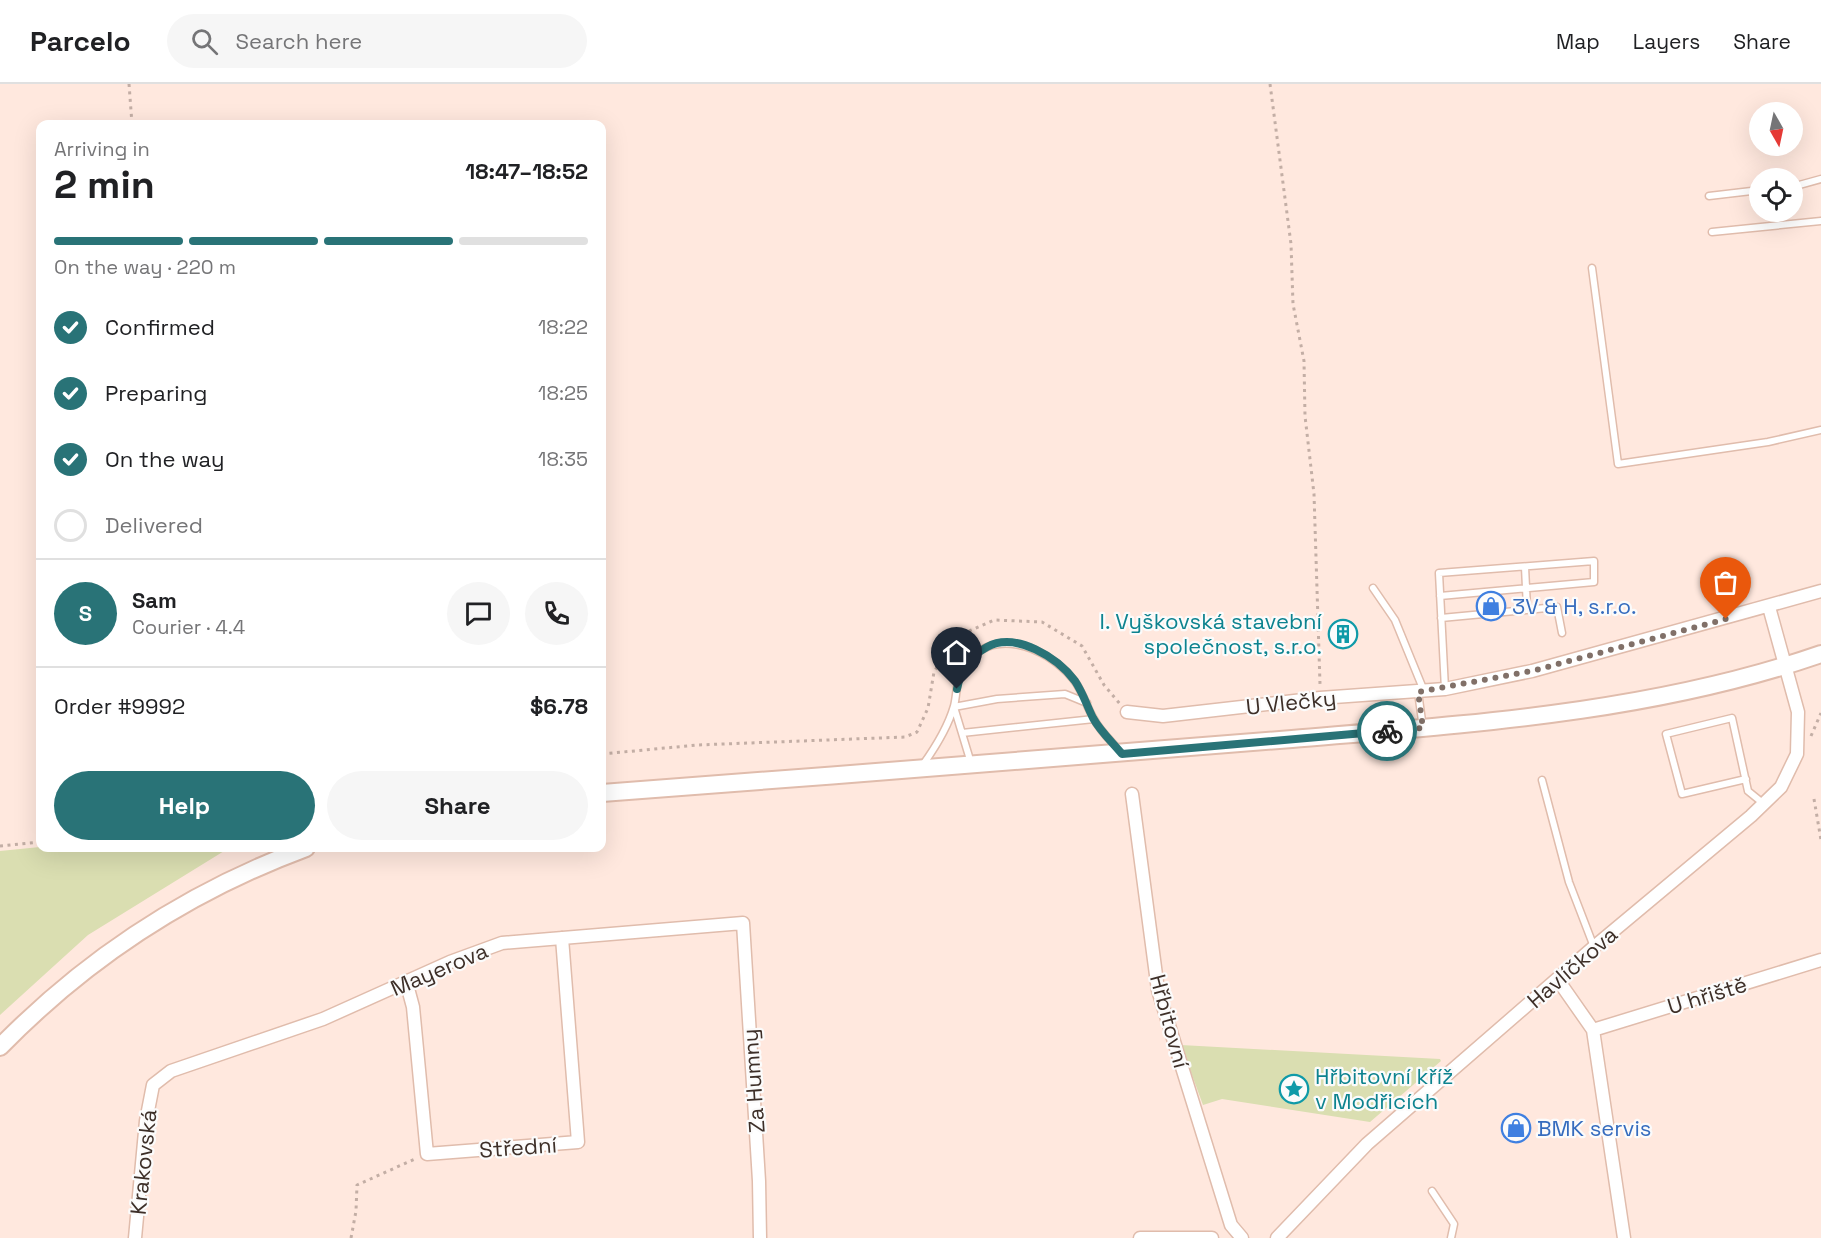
<!DOCTYPE html>
<meta charset="utf-8">
<style>
body{margin:0;font-family:"Space Grotesk",sans-serif;background:#f6f6f6;color:#202124;height:100vh;display:flex;flex-direction:column;font-size:22px;white-space:nowrap}
*{box-sizing:border-box;margin:0}
p{font-size:20px;color:#757577}
.icon{flex:none;width:33px;height:33px;fill:none;stroke:currentColor;stroke-width:2;stroke-linecap:round;stroke-linejoin:round}
.map{position:relative;flex:1;overflow:hidden}
.sheet{position:absolute;left:36px;top:36px;width:570px;height:732px;display:flex;flex-direction:column;background:#fff;border-radius:12px;box-shadow:0 6px 24px #0002}
.sheet>*{flex:none}
.needle{width:39px;rotate:171deg}
.controls{position:absolute;left:1749px;top:18px;display:grid;gap:12px}
.controls a{display:grid;place-items:center;width:54px;height:54px;border-radius:50%;background:#fff;box-shadow:0 6px 24px #0002;font-size:30px}
.pin{position:absolute;display:grid;place-items:center;width:51px;height:51px;color:#fff;margin:-62px -26px;border-radius:50% 50% 50% 0;rotate:-45deg;box-shadow:0 0 6px #0007}
.pin .icon{rotate:45deg}
.courier{position:absolute;display:grid;place-items:center;width:60px;height:60px;margin:-30px;border:4px solid #297377;border-radius:50%;background:#fff;color:#222;box-shadow:0 2px 8px #0007}
.summary em{font-style:normal;font-weight:700}
.summary div{display:flex;flex-direction:column-reverse}
.summary{display:flex;align-items:center;justify-content:space-between;height:102px;padding:0 18px}
h1{font-size:39px;font-weight:700;line-height:45px}
.bar{display:grid;grid-template-columns:repeat(4,1fr);gap:9px 6px;align-content:center;height:72px;padding:0 18px}
.bar i{height:8px;border-radius:4px;background:#e0e0e0}
.bar .active{background:#297377}
.bar p{grid-column:span 4}
.line{display:flex;align-items:center;gap:15px;padding:0 18px;border-top:2px solid #e0e0e0}
.line div{flex:1}
.round{display:grid;place-items:center;flex:none;width:63px;height:63px;border-radius:32px;background:#f6f6f6}
ol{padding:0 18px;list-style:none}
li{display:flex;align-items:center;gap:18px;height:66px}
li p{margin-inline-start:auto}
li .icon{padding:6px;border-radius:50%;background:#297377;color:#fff;stroke-width:4}
li:last-child{color:#757577}
li i{width:33px;height:33px;border:3px solid #e0e0e0;border-radius:50%}
.cta{display:flex;gap:12px;margin-top:auto;padding:12px 18px}
.cta a{flex:1;height:69px;border-radius:36px;background:#297377;color:#fff;font-size:24px;font-weight:700;line-height:69px;text-align:center}
.cta a+a{background:#f6f6f6;color:#202124}
header{display:flex;align-items:center;gap:36px;box-sizing:border-box;height:84px;padding:0 30px;background:#fff;border-bottom:2px solid #e0e0e0}
header strong{font-size:28px}
nav{display:flex;gap:33px;margin-inline-start:auto;font-size:21px}
.search{width:420px;height:54px;background:#f6f6f6;display:flex;align-items:center;gap:15px;box-sizing:border-box;padding:0 21px;border-radius:33px;color:#757577;font-size:22px}
.map>svg:first-child{display:block}
.green{fill:#dadeb1}
.lines{fill:none;stroke-linecap:round;stroke-linejoin:round}
.lane-casing{stroke:#e0bcac;stroke-width:9}
.street-casing{stroke:#e0bcac;stroke-width:15}
.secondary-casing{stroke:#e0bcac;stroke-width:20}
.path{stroke:#c3aea5;stroke-width:3;stroke-dasharray:3 4.5;stroke-linecap:butt}
.lane{stroke:#fff;stroke-width:6}
.street{stroke:#fff;stroke-width:12}
.secondary{stroke:#fff;stroke-width:16}
.done{stroke:#817068;stroke-width:6;stroke-dasharray:0 10.8}
.route{stroke:#297377;stroke-width:8}
.labels{text-anchor:middle;dominant-baseline:central;stroke-width:4.5;stroke-linejoin:round;paint-order:stroke}
.shop-label{font-size:22px;fill:#366cbe;stroke:#fbfbfb;text-anchor:start}
.culture-label{font-size:22px;fill:#0d838f;stroke:#fbfbfb;text-anchor:end}
.street-label{font-size:22px;fill:#3d2f28;stroke:#fbfbfb}
</style>
<header>
<strong>Parcelo</strong>
<div class="search"><svg class="icon" aria-label="search" viewBox="0 0 24 24"><circle cx="10" cy="10" r="6"/><path d="M15 15l6 6"/></svg>Search here</div>
<nav><a>Map</a><a>Layers</a><a>Share</a></nav>
</header>
<div class="map">
<svg width="1821" height="1154" viewBox="0 0 1821 1154">
<rect width="100%" height="100%" fill="#ffe8de"/>
<path class="green" d="M40,763V764H229L88,851L0,931V767Z
M1181,961L1440,975L1441,977L1370,1038L1222,1015L1203,1021Z"/>
<g class="lines">
<g class="lane-casing">
<path id="lane" d="M1792,103L1821,95
M1709,112L1760,106
M1712,148L1821,137
M1592,184L1618,380L1768,358L1821,346
M1525,483L1527,524
M1373,504L1395,536L1424,607
M1440,512L1594,498V477L1439,489C1441,528 1443,566 1445,605
M1441,534L1557,523L1562,549
M1418,608L1423,644
M962,649L1094,635
M971,679L954,623L997,615L1065,610L1087,619
M922,682C935,664 948,643 954,622C957,611 956,596 962,586C989,540 1045,561 1073,595C1083,607 1086,622 1094,635C1100,647 1111,657 1120,667
M1746,695L1682,710L1666,650L1732,634L1748,707L1764,720
M1542,696L1569,798L1594,863
M1432,1107L1454,1140L1451,1154"/>
</g>
<g class="street-casing">
<path id="street" d="M1127,628L1163,632L1320,614L1445,605L1532,587L1821,507
M1132,710L1158,906L1231,1141L1242,1154
M1558,896L1593,946L1624,1154
M406,897L413,923L427,1070L578,1058L562,854
M1593,946L1821,876
M135,1154L146,1037L153,1001L171,987L323,935L450,878L502,859L743,839L759,1097L760,1154
M1140,1154H1212
M1277,1154L1367,1060L1594,863L1751,732L1781,703L1797,670L1798,628L1769,523"/>
</g>
<g class="secondary-casing">
<path id="secondary" d="M602,709C832,691 1062,675 1292,655C1469,640 1651,629 1821,570
M0,963C86,875 190,807 306,764"/>
</g>
<path class="path" d="M129,0L132,40
M1270,0L1291,160L1293,220L1304,277L1305,332L1314,410L1320,600
M1811,652L1821,629
M602,670L697,661L905,653L917,648L928,624L934,588L956,553L994,536L1042,538L1082,562L1104,601L1120,620
M1814,715L1821,756
M0,762L40,758
M351,1154L356,1127L357,1101L417,1074"/>
<use href="#lane" class="lane"/>
<use href="#street" class="street"/>
<use href="#secondary" class="secondary"/>
</g>
<g class="lines">
<path class="done" d="M1387,647L1423,644L1418,608L1532,587L1726,535"/>
<path class="route" d="M957,605C961,585 969,573 987,563C1016,547 1058,574 1075,597C1083,609 1087,622 1093,634C1100,647 1113,659 1122,670L1387,647"/>
</g>
<defs>
<g id="shop-ring" transform="scale(1.5)"><circle r="9.5" fill="#fbfbfb" stroke="#3f7fe0" stroke-width="1.5"/><path d="M-5-2.5h2.3a2.7 3.5 0 0 1 5.4 0H5L5.5 6h-11ZM-1.5-2.5h3a1.5 2.3 0 0 0-3 0Z" fill="#3f7fe0"/></g>
<g id="building-ring" transform="scale(1.5)"><circle r="9.5" fill="#fbfbfb" stroke="#0f9aa8" stroke-width="1.5"/><path d="M-4-6H4V6H1V3H-1V6H-4ZM-2.5-4.3h1.7v1.8h-1.7ZM.8-4.3h1.7v1.8H.8ZM-2.5-1h1.7V.8h-1.7ZM.8-1h1.7V.8H.8Z" fill="#0f9aa8"/></g>
<g id="sight-ring" transform="scale(1.5)"><circle r="9.5" fill="#fbfbfb" stroke="#0f9aa8" stroke-width="1.5"/><path d="M0-6L1.8-2.2L6-1.7L2.9 1.2L3.7 5.4L0 3.3L-3.7 5.4L-2.9 1.2L-6-1.7L-1.8-2.2Z" fill="#0f9aa8"/></g>
</defs>
<g fill-rule="evenodd">
<use href="#shop-ring" x="1491" y="522"/>
<use href="#building-ring" x="1343" y="550"/>
<use href="#sight-ring" x="1294" y="1005"/>
<use href="#shop-ring" x="1516" y="1044"/>
</g>
<g class="labels">
<g class="shop-label">
<text x="1512" y="522">3V &amp; H, s.r.o.</text>
<text x="1537" y="1044">BMK servis</text>
</g>
<g class="culture-label">
<text x="1322" y="537">I. Vyškovská stavební<tspan x="1322" dy="25">společnost, s.r.o.</tspan></text>
<text x="1315" y="992" text-anchor="start">Hřbitovní kříž<tspan x="1315" dy="25">v Modřicích</tspan></text>
</g>
<g class="street-label">
<text transform="translate(1291 618) rotate(-6)">U Vlečky</text>
<text transform="translate(1572 883) rotate(-41)">Havlíčkova</text>
<text transform="translate(439 885) rotate(-23)">Mayerova</text>
<text transform="translate(1707 911) rotate(-17)">U hřiště</text>
<text transform="translate(1170 937) rotate(75)">Hřbitovní</text>
<text transform="translate(753 997) rotate(-94)">Za Humny</text>
<text transform="translate(518 1063) rotate(-4)">Střední</text>
<text transform="translate(143 1078) rotate(-84)">Krakovská</text>
</g>
</g>
</svg>
<div class="controls">
<a><svg class="needle" viewBox="-14 -14 28 28"><path d="M0-13l5 13h-10z" fill="#e53935"/><path d="M0 13l5-13h-10z" fill="#757577"/></svg></a>
<a><svg class="icon" aria-label="locate" viewBox="0 0 24 24"><circle cx="12" cy="12" r="6"/><path d="M12 2v4M12 18v4M2 12h4M18 12h4"/></svg></a>
</div>
<div class="pin" style="left:1726px;top:535px;background:#ea580c"><svg class="icon" aria-label="bag" viewBox="0 0 24 24"><path d="M5 8h14l-1 12H6zM9 8a3 3 0 0 1 6 0"/></svg></div>
<div class="pin" style="left:957px;top:605px;background:#1f2937"><svg class="icon" aria-label="home" viewBox="0 0 24 24"><path d="M3 11l9-7 9 7M6 9v11h12V9"/></svg></div>
<div class="courier" style="left:1387px;top:647px"><svg class="icon" aria-label="bike" viewBox="0 0 24 24"><circle cx="6" cy="16" r="4"/><circle cx="18" cy="16" r="4"/><path d="M6 16l4-8h5l3 8M10 8l3 8H6M13 5h3"/></svg></div>
<section class="sheet">
<div class="summary"><div><h1>2 min</h1><p>Arriving in</p></div><em>18:47–18:52</em></div>
<div class="bar"><i class="active"></i><i class="active"></i><i class="active"></i><i></i><p>On the way · 220 m</p></div>
<ol>
<li><svg class="icon" aria-label="check" viewBox="0 0 24 24"><path d="M5 12l5 5 9-10"/></svg>Confirmed<p>18:22</p></li>
<li><svg class="icon" aria-label="check" viewBox="0 0 24 24"><path d="M5 12l5 5 9-10"/></svg>Preparing<p>18:25</p></li>
<li><svg class="icon" aria-label="check" viewBox="0 0 24 24"><path d="M5 12l5 5 9-10"/></svg>On the way<p>18:35</p></li>
<li><i></i>Delivered</li>
</ol>
<div class="line" style="height:108px"><b class="round" style="background:#297377;color:#fff">S</b><div><b>Sam</b><p>Courier · 4.4</p></div><a class="round"><svg class="icon" aria-label="chat" viewBox="0 0 24 24"><path d="M4 5h16v11H9l-5 4z"/></svg></a><a class="round"><svg class="icon" aria-label="phone" viewBox="0 0 24 24"><path d="M5 4h4l2 5-3 2q2 4 5 5l2-3 5 2v4C11 20 4 13 5 4z"/></svg></a></div>
<div class="line" style="height:78px"><div>Order #9992</div><b>$6.78</b></div>
<div class="cta"><a>Help</a><a>Share</a></div>
</section>
</div>
